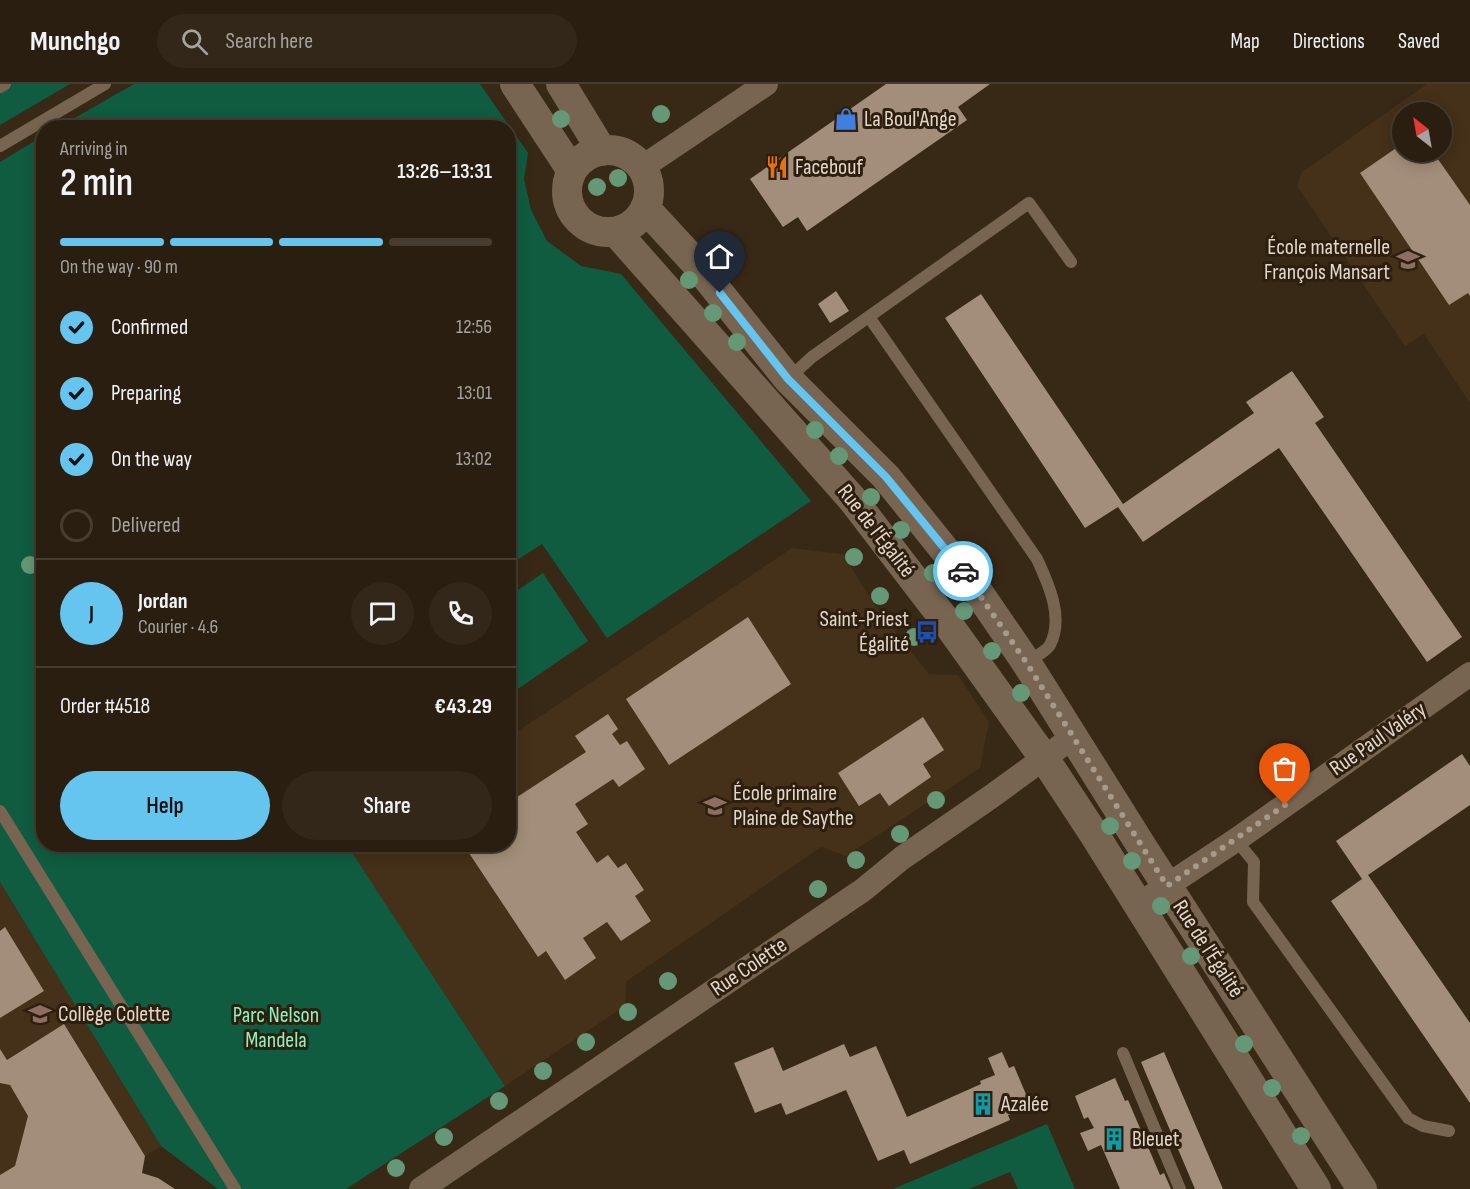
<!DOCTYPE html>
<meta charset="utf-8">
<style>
body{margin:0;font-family:"Sofia Sans Condensed",sans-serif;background:#322719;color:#f1f3f6;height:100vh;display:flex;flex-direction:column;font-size:22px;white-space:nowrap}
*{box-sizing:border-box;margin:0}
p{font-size:20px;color:#a5a29f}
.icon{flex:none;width:33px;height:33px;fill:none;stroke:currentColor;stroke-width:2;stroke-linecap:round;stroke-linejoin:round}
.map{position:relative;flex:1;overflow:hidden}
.panel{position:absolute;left:36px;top:36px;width:480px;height:732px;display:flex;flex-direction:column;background:#2a1e10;border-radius:24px;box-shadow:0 3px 15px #0003,0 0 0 2px #463c30}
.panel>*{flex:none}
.needle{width:39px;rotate:329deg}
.fabs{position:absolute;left:1392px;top:18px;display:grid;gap:12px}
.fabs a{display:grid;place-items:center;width:60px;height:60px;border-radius:50%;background:#2a1e10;box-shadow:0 3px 15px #0003,0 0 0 2px #463c30;font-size:30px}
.pin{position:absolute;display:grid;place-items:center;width:51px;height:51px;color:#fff;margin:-62px -26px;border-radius:50% 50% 50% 0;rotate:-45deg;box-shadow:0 0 6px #0007}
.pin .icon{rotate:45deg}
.courier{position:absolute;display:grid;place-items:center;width:60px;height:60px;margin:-30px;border:4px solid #65c5ef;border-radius:50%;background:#fff;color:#222;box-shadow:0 2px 8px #0007}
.summary em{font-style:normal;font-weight:600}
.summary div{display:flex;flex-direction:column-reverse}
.summary{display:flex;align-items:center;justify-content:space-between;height:102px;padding:0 24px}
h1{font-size:39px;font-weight:600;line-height:45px}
.bar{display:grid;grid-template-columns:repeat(4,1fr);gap:9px 6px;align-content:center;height:72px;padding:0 24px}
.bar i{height:8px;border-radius:4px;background:#463c30}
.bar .current{background:#65c5ef}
.bar p{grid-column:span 4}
.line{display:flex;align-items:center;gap:15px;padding:0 24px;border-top:2px solid #463c30}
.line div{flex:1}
.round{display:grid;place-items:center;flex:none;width:63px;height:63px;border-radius:32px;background:#322719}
ol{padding:0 24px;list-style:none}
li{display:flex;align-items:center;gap:18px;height:66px}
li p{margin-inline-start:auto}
li .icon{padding:6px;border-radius:50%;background:#65c5ef;color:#111;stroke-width:4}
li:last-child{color:#a5a29f}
li i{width:33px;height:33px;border:3px solid #463c30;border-radius:50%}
.button{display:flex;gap:12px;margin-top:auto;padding:12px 24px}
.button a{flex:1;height:69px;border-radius:36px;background:#65c5ef;color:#111;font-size:24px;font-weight:600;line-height:69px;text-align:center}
.button a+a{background:#322719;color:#f1f3f6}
header{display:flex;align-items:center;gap:36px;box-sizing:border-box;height:84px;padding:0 30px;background:#2a1e10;border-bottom:2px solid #463c30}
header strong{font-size:28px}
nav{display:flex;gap:33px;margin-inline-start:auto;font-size:21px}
.search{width:420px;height:54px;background:#322719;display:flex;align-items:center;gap:15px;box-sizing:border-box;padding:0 21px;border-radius:33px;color:#a5a29f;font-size:22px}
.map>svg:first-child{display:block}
.built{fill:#453019;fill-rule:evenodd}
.green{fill:#105c41}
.building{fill:#a28e7a}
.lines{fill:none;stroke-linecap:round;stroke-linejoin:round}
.service{stroke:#776551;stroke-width:12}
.minor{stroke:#776551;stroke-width:24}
.tertiary{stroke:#776551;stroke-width:30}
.tree{fill:#659876}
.done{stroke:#a69a8c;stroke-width:6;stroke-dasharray:0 10.8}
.route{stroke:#65c5ef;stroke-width:8}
.labels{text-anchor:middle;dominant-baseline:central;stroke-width:6;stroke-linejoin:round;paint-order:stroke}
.poi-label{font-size:22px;fill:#e2d7cc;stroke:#2e1e0d;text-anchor:start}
.street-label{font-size:22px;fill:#e2d7cc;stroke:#2e1e0d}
.park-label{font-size:22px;fill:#8af3c4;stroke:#2e1e0d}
</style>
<header>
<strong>Munchgo</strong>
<div class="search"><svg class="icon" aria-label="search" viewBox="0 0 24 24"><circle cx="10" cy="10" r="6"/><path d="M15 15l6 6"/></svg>Search here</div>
<nav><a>Map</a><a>Directions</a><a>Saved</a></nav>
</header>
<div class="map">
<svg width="1470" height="1105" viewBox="0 0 1470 1105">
<rect width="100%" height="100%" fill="#382816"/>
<path class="built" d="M1427,0H1470V319L1424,250L1405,262L1297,102L1302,88ZM1402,28H1442V68H1402Z
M792,464L843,470L876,523L929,590L958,591L989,638L980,684L846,772L821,763L627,897L625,922L505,1002L347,761L508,760L509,653Z
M0,798L161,1062L145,1072L0,1105Z"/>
<path class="green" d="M0,0H70L0,41Z
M134,0H480L528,69L524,95L531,126L547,157L581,182L621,190L811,417L607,554L542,460L509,481L508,44L59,43Z
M43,52L44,760L347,761L505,1002L346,1105H218L161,1062L0,798V78Z
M543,489L588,557L509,611V512Z
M1047,1040L1075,1105H1018L1010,1088L969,1105H893Z"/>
<path class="building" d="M886,0H990L958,23L967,36L807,147L798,133L783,143L750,95Z
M1402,60V68H1433L1470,121V212L1468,209L1449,221L1360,89Z
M836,207L849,227L830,239L818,220Z
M981,210L1123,420L1254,329L1246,318L1292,287L1324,333L1315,339L1462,553L1427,578L1279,364L1143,458L1118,423L1085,444L945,234Z
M748,533L791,600L669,681L626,615Z
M608,630L618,645L612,650L620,661L627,657L645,685L619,703L613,695L575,720L588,740L576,748L597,779L608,771L618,784L626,779L644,806L635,812L651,837L621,857L607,838L583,854L596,874L565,896L546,867L538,873L463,760H508V719L586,668L575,652Z
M923,633L944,666L923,680L931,693L889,722L880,709L859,722L838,689Z
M1462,670L1470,682V721L1368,791L1470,939V1019L1331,817L1362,795L1336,757Z
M5,843L44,907L0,934V847Z
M64,940L145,1072L142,1089L158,1094L175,1105H0V1091L15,1082L28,1032L10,1001L0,999V965L7,976Z
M844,960L850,973L876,962L907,1033L981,1000L980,997L995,991L988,974L1002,968L1009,984L1014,982L1031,1022L1008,1031L1010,1036L910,1080L904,1066L878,1077L846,1006L786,1031L781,1019L755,1029L734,979L773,963L783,987Z
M1164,968L1223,1105H1195L1141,978Z
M1115,994L1125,1017L1128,1016L1160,1091L1164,1089L1171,1105H1120L1101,1061L1088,1067L1080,1049L1094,1044L1088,1033L1084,1035L1075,1012Z"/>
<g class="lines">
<path class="service" d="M0,3L5,0
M0,62L105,0
M869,233L1037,475C1049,501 1064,534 1050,561C1046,568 1034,573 1027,578
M788,295L812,273L1029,119L1071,178
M0,727L235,1105
M1236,756L1254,778L1253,818L1408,1034L1423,1042L1449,1047
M1123,969L1180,1105"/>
<path class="minor" d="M641,84L766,0
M1138,821L1236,756L1470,590
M421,1105L863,806L902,774L992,712L1073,653"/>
<path class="tertiary" d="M515,0L572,87
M561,0L602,67
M567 107a41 41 0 1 1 82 0a41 41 0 1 1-82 0Z
M645,124L692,175L788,295L886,393L976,505L1026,578L1144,766L1362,1105
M616,148L853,416L945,536L1044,674L1094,750L1316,1105"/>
</g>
<g class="tree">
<circle cx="661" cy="30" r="9"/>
<circle cx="561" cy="35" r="9"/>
<circle cx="618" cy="94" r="9"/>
<circle cx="597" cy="103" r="9"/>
<circle cx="689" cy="196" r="9"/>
<circle cx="713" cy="229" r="9"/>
<circle cx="737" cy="258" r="9"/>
<circle cx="815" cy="346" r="9"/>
<circle cx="839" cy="372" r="9"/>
<circle cx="871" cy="413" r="9"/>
<circle cx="901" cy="446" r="9"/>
<circle cx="854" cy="473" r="9"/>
<circle cx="30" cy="481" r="9"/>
<circle cx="933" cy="489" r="9"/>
<circle cx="880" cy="512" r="9"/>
<circle cx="964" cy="527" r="9"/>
<circle cx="914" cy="553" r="9"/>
<circle cx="992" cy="567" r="9"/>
<circle cx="1021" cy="609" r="9"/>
<circle cx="936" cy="716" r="9"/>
<circle cx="1110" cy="742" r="9"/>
<circle cx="900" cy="750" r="9"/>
<circle cx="856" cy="776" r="9"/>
<circle cx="1132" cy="777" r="9"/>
<circle cx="818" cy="805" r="9"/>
<circle cx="1161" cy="822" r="9"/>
<circle cx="1191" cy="872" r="9"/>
<circle cx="668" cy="897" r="9"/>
<circle cx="628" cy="928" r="9"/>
<circle cx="586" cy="958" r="9"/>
<circle cx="1244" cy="960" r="9"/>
<circle cx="543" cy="987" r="9"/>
<circle cx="1272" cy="1004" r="9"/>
<circle cx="499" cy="1017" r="9"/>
<circle cx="1301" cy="1052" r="9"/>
<circle cx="444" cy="1053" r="9"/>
<circle cx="396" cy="1084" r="9"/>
</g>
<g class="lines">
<path class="done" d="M963,487L1026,578L1167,802L1285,721"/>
<path class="route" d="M720,209L788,295L886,393L963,487"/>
</g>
<defs>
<g id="shop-bare" transform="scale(1.8)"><path d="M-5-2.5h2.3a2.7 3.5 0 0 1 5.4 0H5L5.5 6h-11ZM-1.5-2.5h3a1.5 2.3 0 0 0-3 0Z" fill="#3f7fe0" stroke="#2e1e0d" stroke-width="2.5" paint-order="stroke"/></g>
<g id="restaurant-bare" transform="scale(1.8)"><path d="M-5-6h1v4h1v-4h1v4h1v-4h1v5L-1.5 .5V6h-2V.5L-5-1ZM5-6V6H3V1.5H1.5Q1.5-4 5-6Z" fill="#e8710a" stroke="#2e1e0d" stroke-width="2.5" paint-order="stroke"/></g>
<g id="school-bare" transform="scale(1.8)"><path d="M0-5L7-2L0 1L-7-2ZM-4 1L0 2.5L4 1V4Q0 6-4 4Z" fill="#8d6e63" stroke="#2e1e0d" stroke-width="2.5" paint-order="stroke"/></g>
<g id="bus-bare" transform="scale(1.8)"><path d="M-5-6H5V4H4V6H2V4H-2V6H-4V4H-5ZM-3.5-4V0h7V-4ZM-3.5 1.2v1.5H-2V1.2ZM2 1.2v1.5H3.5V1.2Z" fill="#1a4fb4" stroke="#2e1e0d" stroke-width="2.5" paint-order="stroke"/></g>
<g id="building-bare" transform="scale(1.8)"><path d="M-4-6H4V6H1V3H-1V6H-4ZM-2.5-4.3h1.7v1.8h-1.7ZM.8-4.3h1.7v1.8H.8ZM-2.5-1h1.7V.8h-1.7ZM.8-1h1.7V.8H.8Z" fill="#0f9aa8" stroke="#2e1e0d" stroke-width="2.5" paint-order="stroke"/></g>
</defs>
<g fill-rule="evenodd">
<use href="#shop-bare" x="846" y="35"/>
<use href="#restaurant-bare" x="777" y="83"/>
<use href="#school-bare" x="1408" y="176"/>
<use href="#bus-bare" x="927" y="548"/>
<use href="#school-bare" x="715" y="722"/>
<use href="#school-bare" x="40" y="930"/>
<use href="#building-bare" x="983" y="1020"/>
<use href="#building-bare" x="1114" y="1055"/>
</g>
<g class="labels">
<g class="poi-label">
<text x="864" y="35">La Boul'Ange</text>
<text x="795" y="83">Facebouf</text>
<text x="1390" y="163" text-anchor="end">École maternelle<tspan x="1390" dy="25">François Mansart</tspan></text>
<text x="909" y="535" text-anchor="end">Saint-Priest<tspan x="909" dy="25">Égalité</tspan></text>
<text x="733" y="709">École primaire<tspan x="733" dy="25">Plaine de Saythe</tspan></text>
<text x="58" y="930">Collège Colette</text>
<text x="1001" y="1020">Azalée</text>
<text x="1132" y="1055">Bleuet</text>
</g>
<g class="street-label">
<text transform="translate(876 447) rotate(52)">Rue de l'Égalité</text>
<text transform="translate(1378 655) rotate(-35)">Rue Paul Valéry</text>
<text transform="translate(1208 865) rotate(57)">Rue de l'Égalité</text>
<text transform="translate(749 883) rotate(-34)">Rue Colette</text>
</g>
<g class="park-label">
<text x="276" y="931">Parc Nelson<tspan x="276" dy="25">Mandela</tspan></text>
</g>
</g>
</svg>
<div class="fabs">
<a><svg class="needle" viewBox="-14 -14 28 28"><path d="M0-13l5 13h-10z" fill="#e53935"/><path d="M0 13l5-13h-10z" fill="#a5a29f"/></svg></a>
</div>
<div class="pin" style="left:1285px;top:721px;background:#ea580c"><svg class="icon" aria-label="bag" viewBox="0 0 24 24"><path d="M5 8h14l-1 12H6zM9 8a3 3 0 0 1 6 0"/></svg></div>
<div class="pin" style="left:720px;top:209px;background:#1f2937"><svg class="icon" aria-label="home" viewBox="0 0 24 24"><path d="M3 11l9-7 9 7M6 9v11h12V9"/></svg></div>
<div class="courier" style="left:963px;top:487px"><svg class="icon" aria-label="car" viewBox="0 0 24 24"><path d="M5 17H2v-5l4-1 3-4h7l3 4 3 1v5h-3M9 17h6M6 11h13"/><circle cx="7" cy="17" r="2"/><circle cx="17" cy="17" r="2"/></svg></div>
<section class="panel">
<div class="summary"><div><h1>2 min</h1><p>Arriving in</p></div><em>13:26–13:31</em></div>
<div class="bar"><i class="current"></i><i class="current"></i><i class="current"></i><i></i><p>On the way · 90 m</p></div>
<ol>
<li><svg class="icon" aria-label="check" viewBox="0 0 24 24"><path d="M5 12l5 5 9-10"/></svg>Confirmed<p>12:56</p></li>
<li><svg class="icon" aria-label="check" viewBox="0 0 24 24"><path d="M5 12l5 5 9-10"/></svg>Preparing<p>13:01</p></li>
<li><svg class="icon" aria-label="check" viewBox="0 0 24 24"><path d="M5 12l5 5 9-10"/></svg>On the way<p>13:02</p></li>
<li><i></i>Delivered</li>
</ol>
<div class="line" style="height:108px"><b class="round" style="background:#65c5ef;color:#111">J</b><div><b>Jordan</b><p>Courier · 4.6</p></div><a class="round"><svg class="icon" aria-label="chat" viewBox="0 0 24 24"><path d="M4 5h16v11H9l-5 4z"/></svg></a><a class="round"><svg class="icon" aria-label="phone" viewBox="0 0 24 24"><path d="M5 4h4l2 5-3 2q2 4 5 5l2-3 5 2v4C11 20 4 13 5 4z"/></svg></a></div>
<div class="line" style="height:78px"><div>Order #4518</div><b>€43.29</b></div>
<div class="button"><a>Help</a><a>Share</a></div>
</section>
</div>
